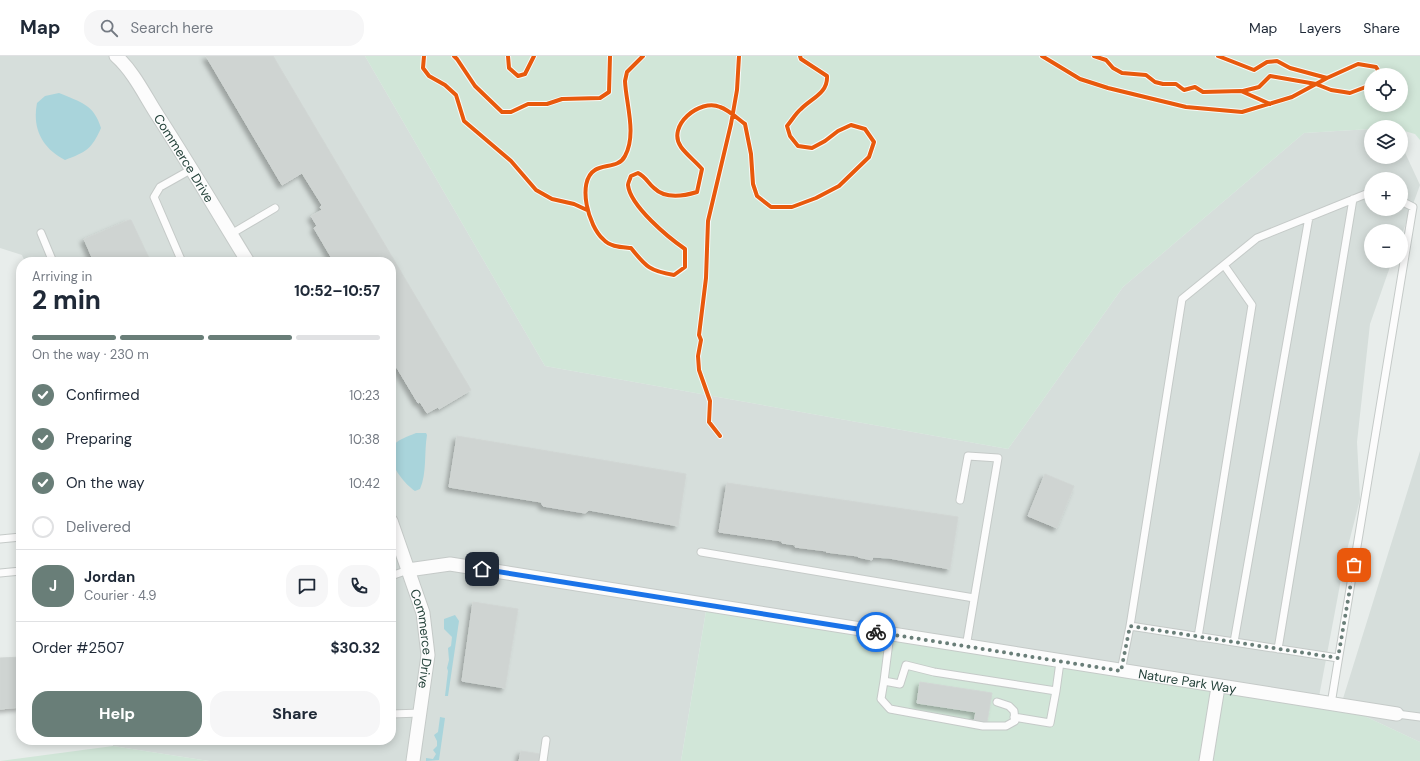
<!DOCTYPE html>
<meta charset="utf-8">
<style>
body{margin:0;font-family:"DM Sans",sans-serif;background:#f6f6f7;color:#1f2937;height:100vh;display:flex;flex-direction:column;font-size:15px;white-space:nowrap}
*{box-sizing:border-box;margin:0}
p{font-size:13px;color:#747a83}
.icon{flex:none;width:22px;height:22px;fill:none;stroke:currentColor;stroke-width:2;stroke-linecap:round;stroke-linejoin:round}
.map{position:relative;flex:1;overflow:hidden}
.panel{position:absolute;left:16px;top:201px;width:380px;height:488px;display:flex;flex-direction:column;background:#fff;border-radius:16px;box-shadow:0 2px 10px #0003}
.panel>*{flex:none}
.tools{position:absolute;left:1364px;top:12px;display:grid;gap:8px}
.tools a{display:grid;place-items:center;width:44px;height:44px;border-radius:50%;background:#fff;box-shadow:0 2px 10px #0003;font-size:20px}
.pin{position:absolute;display:grid;place-items:center;width:34px;height:34px;color:#fff;margin:-17px;border-radius:8px;box-shadow:0 2px 6px #0006}
.courier{position:absolute;display:grid;place-items:center;width:40px;height:40px;margin:-20px;border:3px solid #1a73e8;border-radius:50%;background:#fff;color:#222;box-shadow:0 1px 5px #0007}
.overview em{font-style:normal;font-weight:800}
.overview div{display:flex;flex-direction:column-reverse}
.overview{display:flex;align-items:center;justify-content:space-between;height:68px;padding:0 16px}
h1{font-size:26px;font-weight:800;line-height:30px}
.bar{display:grid;grid-template-columns:repeat(4,1fr);gap:6px 4px;align-content:center;height:48px;padding:0 16px}
.bar i{height:5px;border-radius:3px;background:#e0e1e3}
.bar .current{background:#697e78}
.bar p{grid-column:span 4}
.line{display:flex;align-items:center;gap:10px;padding:0 16px;border-top:1px solid #e0e1e3}
.line div{flex:1}
.round{display:grid;place-items:center;flex:none;width:42px;height:42px;border-radius:16px;background:#f6f6f7}
ol{padding:0 16px;list-style:none}
li{display:flex;align-items:center;gap:12px;height:44px}
li p{margin-inline-start:auto}
li .icon{padding:4px;border-radius:50%;background:#697e78;color:#fff;stroke-width:4}
li:last-child{color:#747a83}
li i{width:22px;height:22px;border:2px solid #e0e1e3;border-radius:50%}
.primary-button{display:flex;gap:8px;margin-top:auto;padding:8px 16px}
.primary-button a{flex:1;height:46px;border-radius:16px;background:#697e78;color:#fff;font-size:16px;font-weight:800;line-height:46px;text-align:center}
.primary-button a+a{background:#f6f6f7;color:#1f2937}
header{display:flex;align-items:center;gap:24px;box-sizing:border-box;height:56px;padding:0 20px;background:#fff;border-bottom:1px solid #e0e1e3}
header strong{font-size:19px}
nav{display:flex;gap:22px;margin-inline-start:auto;font-size:14px}
.search{width:280px;height:36px;background:#f6f6f7;display:flex;align-items:center;gap:10px;box-sizing:border-box;padding:0 14px;border-radius:16px;color:#747a83;font-size:15px}
.map>svg:first-child{display:block}
.built{fill:#d6dedb;fill-rule:evenodd}
.green{fill:#d1e6d8;fill-rule:evenodd}
.water{fill:#a9d4db}
.building{fill:#cfd4d2;stroke:#d1d6d4;filter:url(#shadow)}
.lines{fill:none;stroke-linecap:round;stroke-linejoin:round}
.lane-casing{stroke:#c5cac8;stroke-width:9}
.street-casing{stroke:#c5cac8;stroke-width:15}
.lane{stroke:#fcfcfc;stroke-width:7}
.street{stroke:#fcfcfc;stroke-width:13}
.cycleway-casing{stroke:#f7fbf9;stroke-width:6}
.cycleway{stroke:#e8590c;stroke-width:4}
.done{stroke:#697e78;stroke-width:4;stroke-dasharray:0 7.2}
.route{stroke:#1a73e8;stroke-width:5}
.labels{text-anchor:middle;dominant-baseline:central;stroke-width:3;stroke-linejoin:round;paint-order:stroke}
.street-label{font-size:13px;fill:#24423a;stroke:#f7fbf9}
</style>
<header>
<strong>Map</strong>
<div class="search"><svg class="icon" aria-label="search" viewBox="0 0 24 24"><circle cx="10" cy="10" r="6"/><path d="M15 15l6 6"/></svg>Search here</div>
<nav><a>Map</a><a>Layers</a><a>Share</a></nav>
</header>
<div class="map">
<svg width="1420" height="705" viewBox="0 0 1420 705">
<defs>
<filter id="shadow"><feDropShadow dx="-3.5" dy="3.5" stdDeviation="2" flood-color="#0004"/></filter>
</defs>
<rect width="100%" height="100%" fill="#e8edeb"/>
<path class="built" d="M0,0H365L545,310L1008,393L1123,231L1304,77L1371,73V101H1401V88L1420,129L1401,181V175H1371V205H1392L1370,268L1357,386L1360,443L1345,502L1318,646L707,549L681,705H209L113,690V684H391V206H25L22,199L0,192ZM1371,123H1401V153H1371Z
M1420,395V686L1341,649Z"/>
<path class="green" d="M365,0H1420V84L1415,78L1401,74V71H1371V73L1304,77L1123,231L1008,393L545,310ZM1371,19H1401V49H1371Z
M707,549L1341,649L1420,686V705H681Z
M113,690L209,705H0Z"/>
<path class="water" d="M59,37C80,46 94,48 101,72C92,93 86,96 65,104C42,92 32,72 37,47L45,40Z
M416,377H426L427,379C424,396 427,417 420,433L415,435C404,428 386,405 392,392C395,384 409,380 416,377Z
M455,559L459,565L448,640H445L448,615L447,612L449,604L448,592L451,590L452,581L444,573V563Z
M440,661L445,662L439,704L426,705V702L433,703L436,698L433,694L437,690V685L434,679L438,676Z"/>
<path class="building" d="M206,0H273L471,334L439,353L438,351L427,357L420,346L418,347L394,307L396,306L391,297V206H334L314,172L317,170L311,160L322,154L320,151L322,149L302,117L282,129Z
M129,164H131L151,206H94L84,183Z
M457,380L686,418L678,470L589,454L585,457L543,450L541,446L449,431Z
M1045,418L1074,430L1057,472L1028,460Z
M727,427L958,461L950,513L889,502L873,501L872,504L858,501V500L826,496L827,495L795,491L796,489L782,487V485L719,476Z
M473,546L518,553L505,632L462,625Z
M21,601V651L0,653V602Z
M920,626L992,637L987,666L974,665L976,656L917,647Z
M521,695L540,698L539,705H519Z"/>
<g class="lines">
<g class="lane-casing">
<path id="lane" d="M41,177L53,206
M231,178L275,152
M182,206L154,141L160,131L192,113
M960,444L968,400L998,402L966,591
M0,483L21,481
M701,496L974,542
M0,517L21,515
M391,520L408,514
M1130,570L1182,243L1257,182L1371,136
M890,578L884,625L900,628L906,609L934,616L1056,635L1060,606
M1198,581L1252,249L1224,209
M1234,586L1309,161
M1278,593L1353,143
M1121,615L1130,570L1338,602
M884,625L881,643L890,653L983,670H1006L1015,665L1014,655L1009,650L997,646
M1331,648L1413,151L1401,145
M391,658L421,657
M1397,658L1420,661
M1014,661L1050,667L1056,635
M543,705L546,684"/>
</g>
<g class="street-casing">
<g id="street">
<path id="s1" d="M116,0C134,16 145,40 158,60C189,108 218,157 248,206"/>
<path id="s2" d="M391,465L423,557L428,599L413,705"/>
<path id="s3" d="M408,514L450,508L482,513L1397,658"/>
<path d="M1206,705L1218,631"/>
</g>
</g>
<use href="#lane" class="lane"/>
<use href="#street" class="street"/>
<g class="cycleway-casing">
<path id="cycleway" d="M424,0L423,12L429,20L445,29L456,39L464,65L511,105L536,134L552,143L574,148L587,154
M454,0L457,3L475,30L502,56H511L528,48H547L562,43L600,42L609,36L610,0
M508,0L509,12L518,20L525,18L534,0
M643,0L627,16L625,25C626,48 637,78 625,100C619,112 604,108 595,114C576,126 589,171 603,183C610,191 621,191 631,192C646,211 650,215 674,219L685,211V193C669,182 630,150 628,129C628,127 630,123 631,120L638,117C646,121 648,127 654,132C665,143 684,140 697,136L702,113C696,106 686,98 681,91C666,70 700,42 720,51C729,54 738,63 745,68L751,98L753,128L757,140L771,151H792L816,142L839,130L869,101L874,86L865,73L851,69L838,75L825,85L812,92L798,90L790,80L787,70C792,64 796,57 801,53C812,42 828,37 827,20L801,3L800,0
M1042,0L1080,23L1108,32L1186,51L1242,56L1292,41L1327,22L1358,8L1376,11L1381,19
M1094,0L1106,4L1113,12L1122,17L1146,19L1155,26L1163,28H1176L1184,34L1195,31L1203,36L1241,35L1270,48
M1218,0L1254,14L1267,6L1277,5L1290,12L1327,22
M1243,35L1259,31L1270,20L1316,28L1331,34L1344,36L1350,37L1371,29
M720,380L709,366L710,345L699,314L698,300L701,284L699,279L706,222L708,165L731,68L737,34L739,0"/>
</g>
<use href="#cycleway" class="cycleway"/>
</g>
<g class="lines">
<path class="done" d="M876,576L1121,615L1130,570L1338,602L1354,509"/>
<path class="route" d="M482,513L876,576"/>
</g>
<g class="labels">
<g class="street-label">
<text stroke="none"><textPath href="#s1" startOffset="123">Commerce Drive</textPath></text>
<text stroke="none"><textPath href="#s2" startOffset="123">Commerce Drive</textPath></text>
<text stroke="none"><textPath href="#s3" startOffset="789">Nature Park Way</textPath></text>
</g>
</g>
</svg>
<div class="tools">
<a><svg class="icon" aria-label="locate" viewBox="0 0 24 24"><circle cx="12" cy="12" r="6"/><path d="M12 2v4M12 18v4M2 12h4M18 12h4"/></svg></a>
<a><svg class="icon" aria-label="layers" viewBox="0 0 24 24"><path d="M12 4l9 5-9 5-9-5zM3 14l9 5 9-5"/></svg></a>
<a>+</a>
<a>−</a>
</div>
<div class="pin" style="left:1354px;top:509px;background:#ea580c"><svg class="icon" aria-label="bag" viewBox="0 0 24 24"><path d="M5 8h14l-1 12H6zM9 8a3 3 0 0 1 6 0"/></svg></div>
<div class="pin" style="left:482px;top:513px;background:#1f2937"><svg class="icon" aria-label="home" viewBox="0 0 24 24"><path d="M3 11l9-7 9 7M6 9v11h12V9"/></svg></div>
<div class="courier" style="left:876px;top:576px"><svg class="icon" aria-label="bike" viewBox="0 0 24 24"><circle cx="6" cy="16" r="4"/><circle cx="18" cy="16" r="4"/><path d="M6 16l4-8h5l3 8M10 8l3 8H6M13 5h3"/></svg></div>
<section class="panel">
<div class="overview"><div><h1>2 min</h1><p>Arriving in</p></div><em>10:52–10:57</em></div>
<div class="bar"><i class="current"></i><i class="current"></i><i class="current"></i><i></i><p>On the way · 230 m</p></div>
<ol>
<li><svg class="icon" aria-label="check" viewBox="0 0 24 24"><path d="M5 12l5 5 9-10"/></svg>Confirmed<p>10:23</p></li>
<li><svg class="icon" aria-label="check" viewBox="0 0 24 24"><path d="M5 12l5 5 9-10"/></svg>Preparing<p>10:38</p></li>
<li><svg class="icon" aria-label="check" viewBox="0 0 24 24"><path d="M5 12l5 5 9-10"/></svg>On the way<p>10:42</p></li>
<li><i></i>Delivered</li>
</ol>
<div class="line" style="height:72px"><b class="round" style="background:#697e78;color:#fff">J</b><div><b>Jordan</b><p>Courier · 4.9</p></div><a class="round"><svg class="icon" aria-label="chat" viewBox="0 0 24 24"><path d="M4 5h16v11H9l-5 4z"/></svg></a><a class="round"><svg class="icon" aria-label="phone" viewBox="0 0 24 24"><path d="M5 4h4l2 5-3 2q2 4 5 5l2-3 5 2v4C11 20 4 13 5 4z"/></svg></a></div>
<div class="line" style="height:52px"><div>Order #2507</div><b>$30.32</b></div>
<div class="primary-button"><a>Help</a><a>Share</a></div>
</section>
</div>
